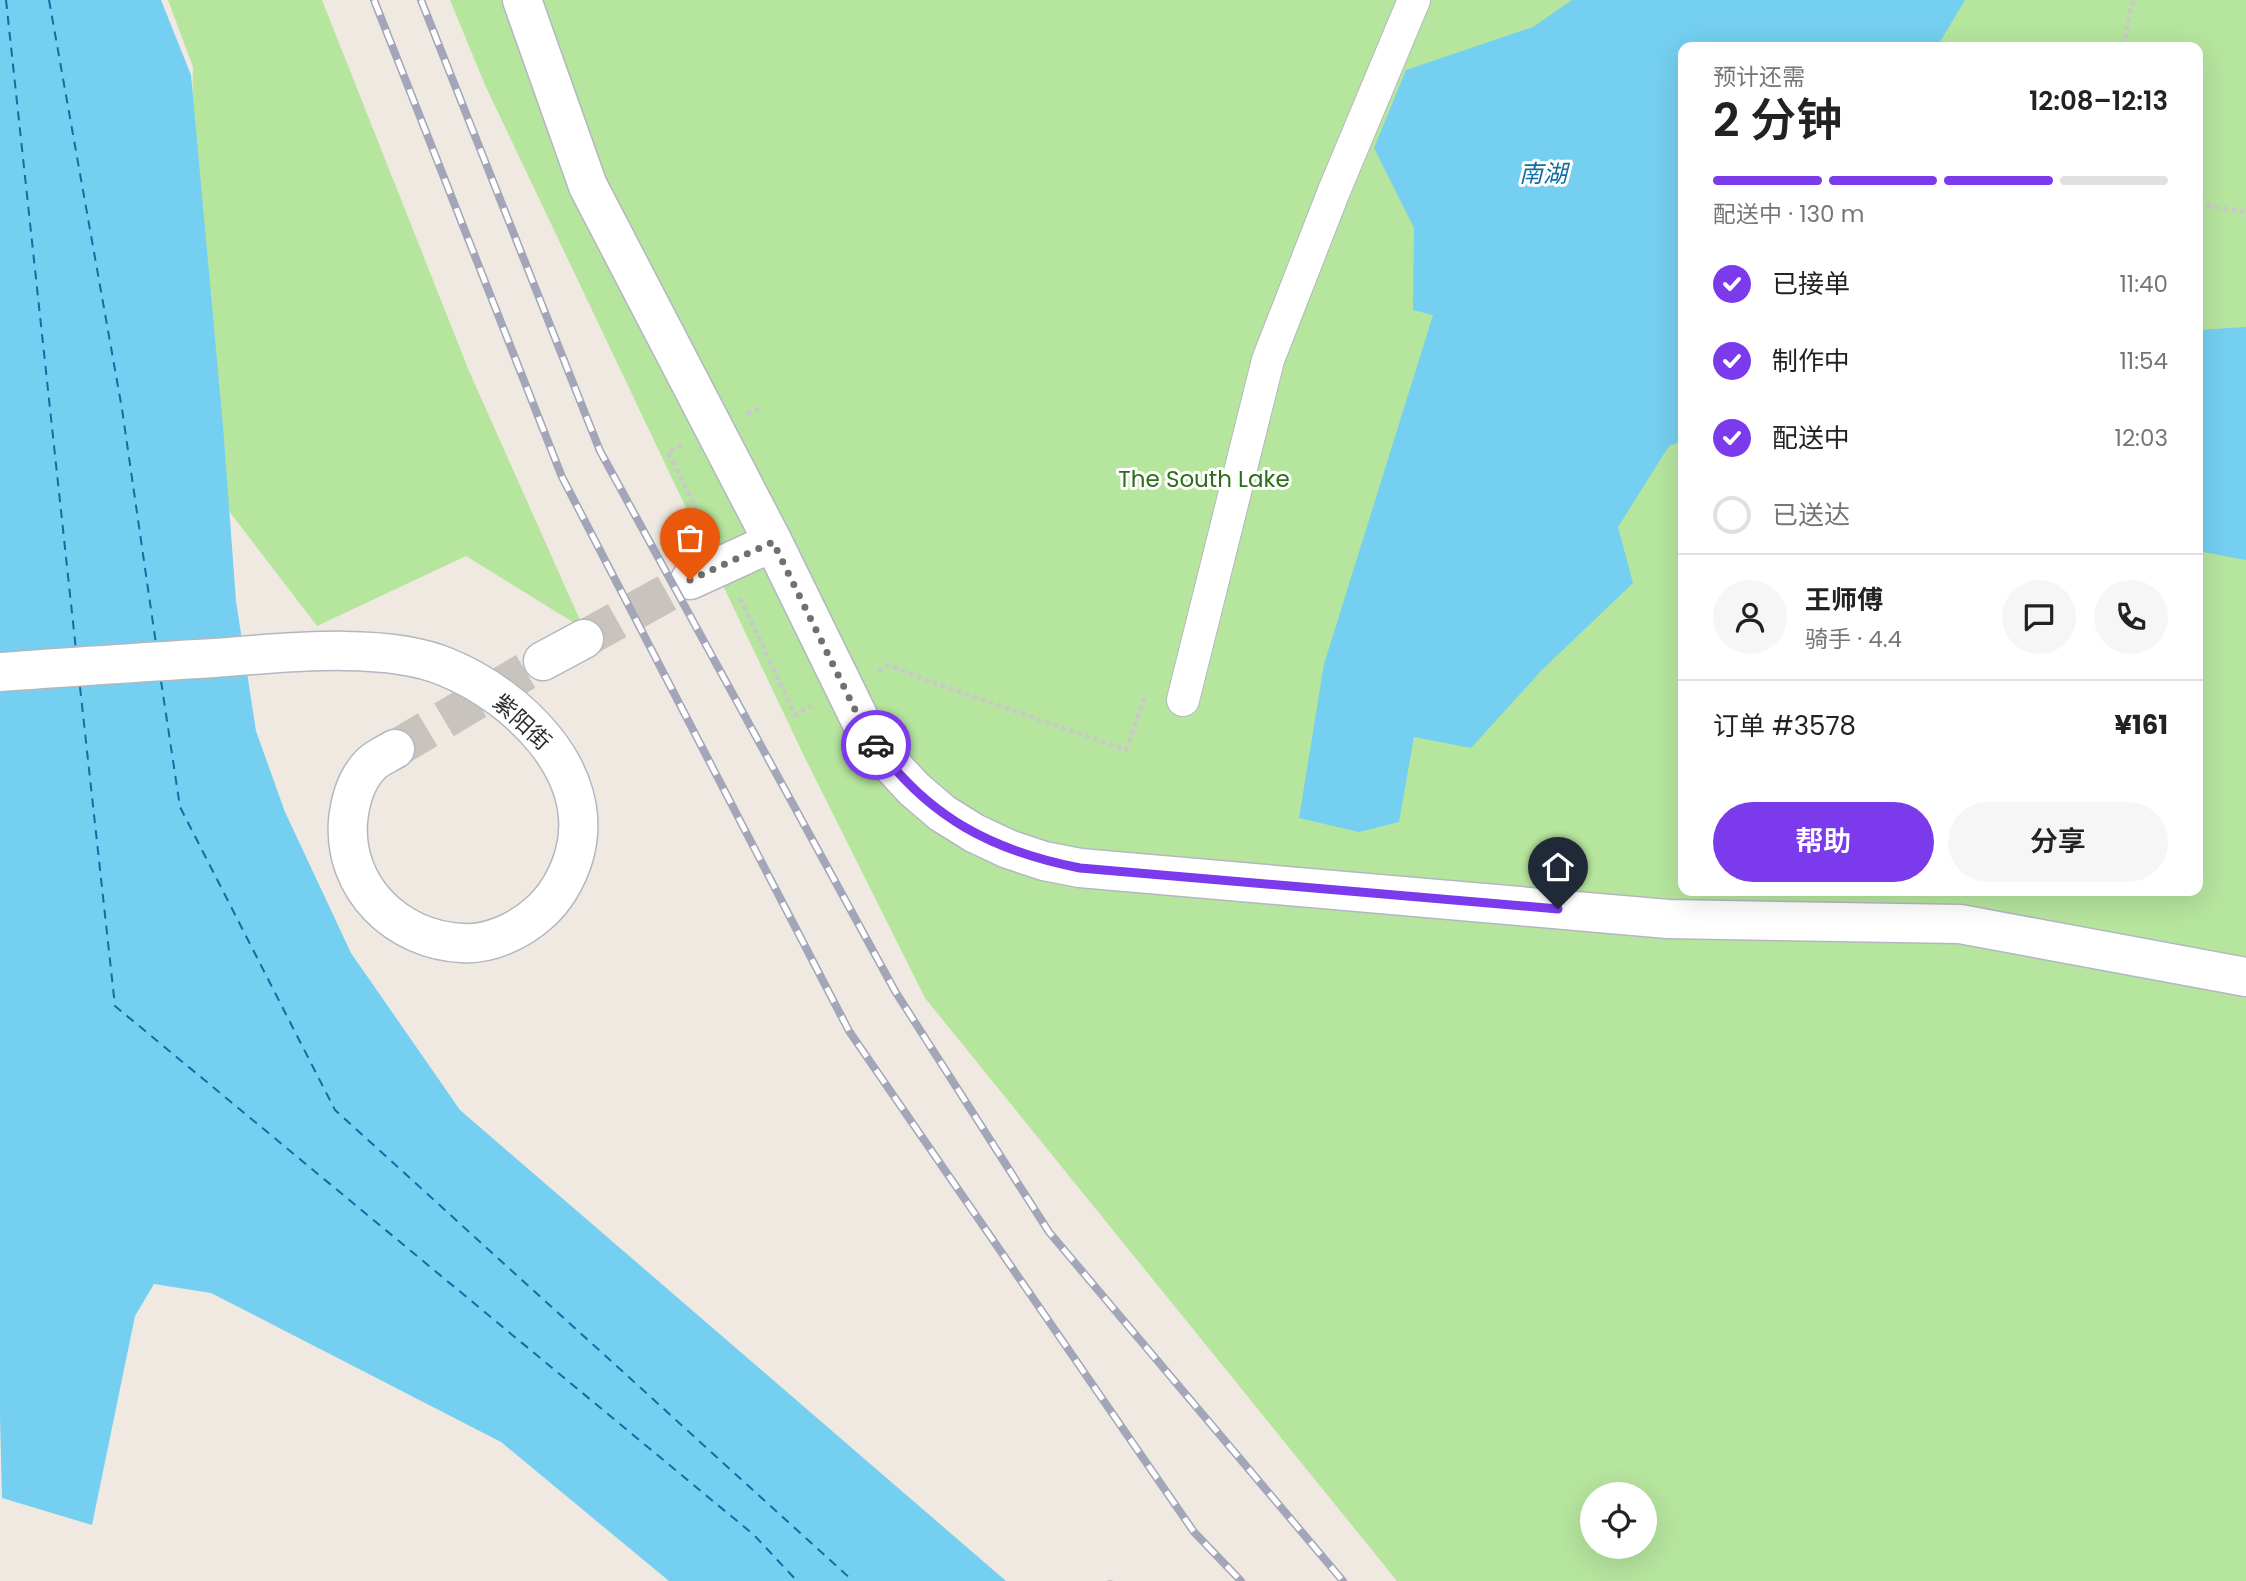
<!DOCTYPE html>
<html lang="zh">
<meta charset="utf-8">
<style>
body{margin:0;font-family:Poppins,"Noto Sans SC",sans-serif;background:#f6f6f6;color:#222;height:100vh;display:flex;flex-direction:column;font-size:26px;white-space:nowrap}
*{box-sizing:border-box;margin:0}
p{font-size:23px;color:#767676}
.icon{flex:none;width:38px;height:38px;fill:none;stroke:currentColor;stroke-width:2;stroke-linecap:round;stroke-linejoin:round}
.map{position:relative;flex:1;overflow:hidden}
.side{position:absolute;left:1678px;top:42px;width:525px;height:854px;display:flex;flex-direction:column;background:#fff;border-radius:14px;box-shadow:0 7px 28px #0002}
.side>*{flex:none}
.tools{position:absolute;left:1580px;top:1482px;display:grid;gap:14px}
.tools a{display:grid;place-items:center;width:77px;height:77px;border-radius:50%;background:#fff;box-shadow:0 7px 28px #0002;font-size:35px}
.pin{position:absolute;display:grid;place-items:center;width:60px;height:60px;color:#fff;margin:-72px -30px;border-radius:50% 50% 50% 0;rotate:-45deg;box-shadow:0 0 7px #0007}
.pin .icon{rotate:45deg}
.courier{position:absolute;display:grid;place-items:center;width:70px;height:70px;margin:-35px;border:5px solid #7c3aed;border-radius:50%;background:#fff;color:#222;box-shadow:0 2px 9px #0007}
.summary em{font-style:normal;font-weight:600}
.summary div{display:flex;flex-direction:column-reverse}
.summary{display:flex;align-items:center;justify-content:space-between;height:119px;padding:0 35px}
h1{font-size:46px;font-weight:600;line-height:52px}
.bar{display:grid;grid-template-columns:repeat(4,1fr);gap:10px 7px;align-content:center;height:84px;padding:0 35px}
.bar i{height:9px;border-radius:5px;background:#e0e0e0}
.bar .selected{background:#7c3aed}
.bar p{grid-column:span 4}
.line{display:flex;align-items:center;gap:18px;padding:0 35px;border-top:2px solid #e0e0e0}
.line div{flex:1}
.round{display:grid;place-items:center;flex:none;width:74px;height:74px;border-radius:37px;background:#f6f6f6}
ol{padding:0 35px;list-style:none}
li{display:flex;align-items:center;gap:21px;height:77px}
li p{margin-inline-start:auto}
li .icon{padding:7px;border-radius:50%;background:#7c3aed;color:#fff;stroke-width:4}
li:last-child{color:#767676}
li i{width:38px;height:38px;border:4px solid #e0e0e0;border-radius:50%}
.primary-button{display:flex;gap:14px;margin-top:auto;padding:14px 35px}
.primary-button a{flex:1;height:80px;border-radius:42px;background:#7c3aed;color:#fff;font-size:28px;font-weight:600;line-height:80px;text-align:center}
.primary-button a+a{background:#f6f6f6;color:#222}
.map>svg:first-child{display:block}
.green{fill:#b6e59e;fill-rule:evenodd}
.water{fill:#75cff0}
.lines{fill:none;stroke-linecap:round;stroke-linejoin:round}
.ferry{stroke:#0d6fa3;stroke-width:2;stroke-dasharray:9 7;stroke-linecap:butt}
.secondary-tunnel{stroke:#c8c4bd;stroke-width:38;stroke-dasharray:38 19;stroke-linecap:butt}
.street-casing{stroke:#b4b7c1;stroke-width:34}
.secondary-casing{stroke:#b4b7c1;stroke-width:41}
.path{stroke:#c9c9c9;stroke-width:4.5;stroke-dasharray:5 3.5;stroke-linecap:butt}
.street{stroke:#fff;stroke-width:32}
.secondary{stroke:#fff;stroke-width:38}
.rail-casing{stroke:#a3a6b8;stroke-width:8}
.rail{stroke:#fff;stroke-width:5;stroke-dasharray:16;stroke-linecap:butt}
.done{stroke:#726f6d;stroke-width:7;stroke-dasharray:0 12.6}
.route{stroke:#7c3aed;stroke-width:9}
.labels{text-anchor:middle;dominant-baseline:central;stroke-width:6;stroke-linejoin:round;paint-order:stroke}
.park-label{font-size:23px;fill:#2c6e1b;stroke:#fff}
.street-label{font-size:23px;fill:#2e2e2e;stroke:#fff}
.water-label{font-size:24px;font-style:italic;fill:#0d6fa3;stroke:#fff}
</style>
<div class="map">
<svg width="2246" height="1581" viewBox="0 0 2246 1581">
<rect width="100%" height="100%" fill="#efe9e1"/>
<path class="green" d="M168,0H322L469,371L584,629L466,556L317,626L229,511L188,313L193,67Z
M450,0H2246V1581H1397L925,998L805,758L485,85ZM1684,47H2198V891H1684ZM1592,1494H1645V1547H1592Z"/>
<path class="water" d="M0,0H161L191,75L223,426L236,601L256,731L285,812L351,953L460,1110L1006,1581H669L501,1442L211,1293L154,1284L135,1316L92,1525L2,1498L0,1417Z
M1572,0H1965L1937,47H1684L1683,441L1669,446L1618,527L1633,583L1542,670L1471,748L1414,737L1399,822L1359,832L1299,818L1324,664L1433,315L1413,310L1414,228L1374,148L1406,70L1533,27Z
M2246,327V560L2198,551V330Z"/>
<g class="lines">
<path class="ferry" d="M6,0L76,650
M49,0L122,409L156,644
M161,681L180,807L335,1110L853,1581
M80,687L115,1006L754,1535L797,1581"/>
<path class="secondary-tunnel" d="M584,639L690,580
M395,749L543,661"/>
<g class="street-casing">
<path id="street" d="M1183,700L1268,360L1334,191L1414,0"/>
</g>
<g class="secondary-casing">
<path id="secondary" d="M522,0L588,186L773,542L866,732L889,762L914,789L942,813L974,833L1008,849L1044,861L1080,868L1668,919L1960,924L2246,977
M690,580L773,542
M543,661L584,639
M0,672C72,667 143,662 215,658C280,653 386,641 446,667C517,696 598,772 574,856C567,879 557,897 539,913C519,931 489,945 462,943C397,940 343,888 348,821C350,801 356,779 371,764C377,758 387,754 395,749"/>
</g>
<path class="path" d="M2124,47L2130,9L2135,0
M2198,204L2246,212
M747,414L762,407
M682,445L668,452L707,530
M740,598L795,715L812,706
M878,671L889,665L923,679L1126,750L1146,694
M1110,1581V1580"/>
<use href="#street" class="street"/>
<use href="#secondary" class="secondary"/>
<g class="rail-casing">
<path id="rail" d="M374,0L562,477L849,1031L1194,1532L1241,1581
M421,0L600,451L895,991L1049,1232L1343,1581"/>
</g>
<use href="#rail" class="rail"/>
</g>
<g class="lines">
<path class="done" d="M690,580L773,542L866,732L876,745"/>
<path class="route" d="M876,745C929,818 993,851 1080,868L1558,909"/>
</g>
<g class="labels">
<g class="park-label">
<text x="1204" y="479">The South Lake</text>
</g>
<g class="street-label">
<text transform="translate(522 722) rotate(43)">紫阳街</text>
</g>
<g class="water-label">
<text x="1543" y="173">南湖</text>
</g>
</g>
</svg>
<div class="tools">
<a><svg class="icon" aria-label="locate" viewBox="0 0 24 24"><circle cx="12" cy="12" r="6"/><path d="M12 2v4M12 18v4M2 12h4M18 12h4"/></svg></a>
</div>
<div class="pin" style="left:690px;top:580px;background:#ea580c"><svg class="icon" aria-label="bag" viewBox="0 0 24 24"><path d="M5 8h14l-1 12H6zM9 8a3 3 0 0 1 6 0"/></svg></div>
<div class="pin" style="left:1558px;top:909px;background:#1f2937"><svg class="icon" aria-label="home" viewBox="0 0 24 24"><path d="M3 11l9-7 9 7M6 9v11h12V9"/></svg></div>
<div class="courier" style="left:876px;top:745px"><svg class="icon" aria-label="car" viewBox="0 0 24 24"><path d="M5 17H2v-5l4-1 3-4h7l3 4 3 1v5h-3M9 17h6M6 11h13"/><circle cx="7" cy="17" r="2"/><circle cx="17" cy="17" r="2"/></svg></div>
<section class="side">
<div class="summary"><div><h1>2 分钟</h1><p>预计还需</p></div><em>12:08–12:13</em></div>
<div class="bar"><i class="selected"></i><i class="selected"></i><i class="selected"></i><i></i><p>配送中 · 130 m</p></div>
<ol>
<li><svg class="icon" aria-label="check" viewBox="0 0 24 24"><path d="M5 12l5 5 9-10"/></svg>已接单<p>11:40</p></li>
<li><svg class="icon" aria-label="check" viewBox="0 0 24 24"><path d="M5 12l5 5 9-10"/></svg>制作中<p>11:54</p></li>
<li><svg class="icon" aria-label="check" viewBox="0 0 24 24"><path d="M5 12l5 5 9-10"/></svg>配送中<p>12:03</p></li>
<li><i></i>已送达</li>
</ol>
<div class="line" style="height:126px"><a class="round"><svg class="icon" aria-label="person" viewBox="0 0 24 24"><circle cx="12" cy="8" r="4"/><path d="M4 21q1-7 8-7t8 7"/></svg></a><div><b>王师傅</b><p>骑手 · 4.4</p></div><a class="round"><svg class="icon" aria-label="chat" viewBox="0 0 24 24"><path d="M4 5h16v11H9l-5 4z"/></svg></a><a class="round"><svg class="icon" aria-label="phone" viewBox="0 0 24 24"><path d="M5 4h4l2 5-3 2q2 4 5 5l2-3 5 2v4C11 20 4 13 5 4z"/></svg></a></div>
<div class="line" style="height:91px"><div>订单 #3578</div><b>¥161</b></div>
<div class="primary-button"><a>帮助</a><a>分享</a></div>
</section>
</div>
